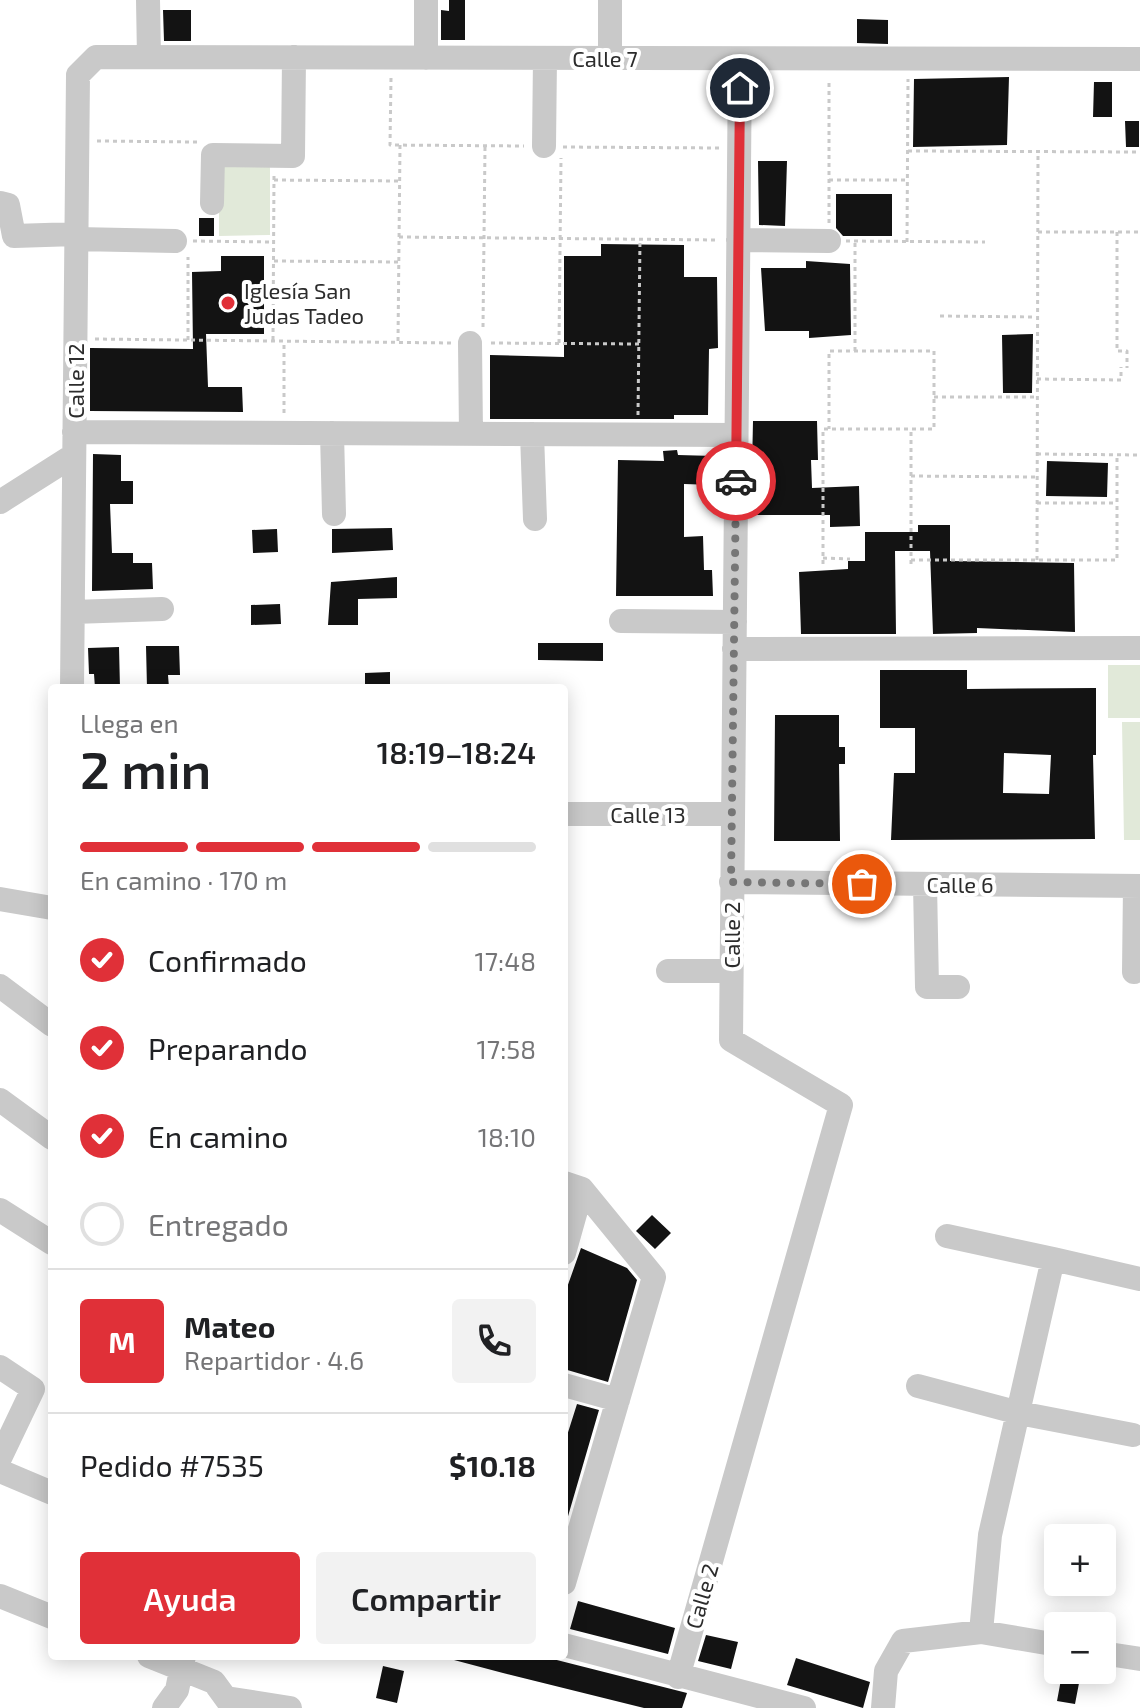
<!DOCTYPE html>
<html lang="es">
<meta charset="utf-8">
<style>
body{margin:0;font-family:"Exo 2",sans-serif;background:#f2f2f2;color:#202124;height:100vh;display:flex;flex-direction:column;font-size:30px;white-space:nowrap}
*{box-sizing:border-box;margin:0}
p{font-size:26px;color:#757577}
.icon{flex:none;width:44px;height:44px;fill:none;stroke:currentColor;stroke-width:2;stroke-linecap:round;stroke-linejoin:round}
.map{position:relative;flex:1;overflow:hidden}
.drawer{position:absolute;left:48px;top:684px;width:520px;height:976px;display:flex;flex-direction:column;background:#fff;border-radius:8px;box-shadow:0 4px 20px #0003}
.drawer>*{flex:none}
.fabs{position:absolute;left:1044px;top:1524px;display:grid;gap:16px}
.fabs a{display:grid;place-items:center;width:72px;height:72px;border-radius:8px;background:#fff;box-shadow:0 4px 20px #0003;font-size:40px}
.pin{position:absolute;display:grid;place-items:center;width:68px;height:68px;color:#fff;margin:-34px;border:4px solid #fff;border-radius:50%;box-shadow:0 2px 8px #0007}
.courier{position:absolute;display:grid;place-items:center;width:80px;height:80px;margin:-40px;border:6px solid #e03038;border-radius:50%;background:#fff;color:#222;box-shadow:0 2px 10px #0007}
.summary em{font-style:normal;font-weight:600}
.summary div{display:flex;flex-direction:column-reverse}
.summary{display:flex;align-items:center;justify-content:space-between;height:136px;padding:0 32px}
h1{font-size:52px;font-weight:600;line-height:60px}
.bar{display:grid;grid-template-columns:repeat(4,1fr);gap:12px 8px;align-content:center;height:96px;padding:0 32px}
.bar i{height:10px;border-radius:6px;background:#e0e0e0}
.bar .current{background:#e03038}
.bar p{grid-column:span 4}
.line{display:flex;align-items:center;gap:20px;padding:0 32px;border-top:2px solid #e0e0e0}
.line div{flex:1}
.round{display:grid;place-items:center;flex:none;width:84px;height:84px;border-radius:8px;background:#f2f2f2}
ol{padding:0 32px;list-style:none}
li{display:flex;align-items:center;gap:24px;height:88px}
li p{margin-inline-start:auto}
li .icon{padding:8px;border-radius:50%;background:#e03038;color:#fff;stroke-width:4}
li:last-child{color:#757577}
li i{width:44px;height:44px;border:4px solid #e0e0e0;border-radius:50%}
.button{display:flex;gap:16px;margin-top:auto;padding:16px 32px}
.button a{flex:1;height:92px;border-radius:8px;background:#e03038;color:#fff;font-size:32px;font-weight:600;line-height:92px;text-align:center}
.button a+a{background:#f2f2f2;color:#202124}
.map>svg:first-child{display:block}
.green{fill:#e1e9d9}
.building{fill:#131313;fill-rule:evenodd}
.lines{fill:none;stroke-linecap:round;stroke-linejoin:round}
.path{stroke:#c9c9c9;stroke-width:3;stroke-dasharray:4 4;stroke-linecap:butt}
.minor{stroke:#c9c9c9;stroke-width:24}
.done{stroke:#767676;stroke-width:8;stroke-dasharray:0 14.4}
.route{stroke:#e03038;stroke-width:10}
.poi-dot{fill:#e03038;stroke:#fff;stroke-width:3}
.labels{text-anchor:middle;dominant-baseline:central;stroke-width:8;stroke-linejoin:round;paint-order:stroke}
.street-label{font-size:22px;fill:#2c2c2c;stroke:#fff}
.poi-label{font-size:22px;fill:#2c2c2c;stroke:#fff;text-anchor:start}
</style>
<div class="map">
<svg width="1140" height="1708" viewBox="0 0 1140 1708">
<rect width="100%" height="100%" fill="#fff"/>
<path class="green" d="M219,161H270V235L219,236Z
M1108,665H1140V718H1108Z
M1122,722H1140V840H1124Z"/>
<path class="building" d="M449,0H465V40H441V10L449,11Z
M163,10H191V41H164Z
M857,19L888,20V44L857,43Z
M1009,77L1007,145L913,147L914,79Z
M1094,82H1112V117H1093Z
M1125,121H1139V147H1126Z
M758,161H787L785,226L759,225Z
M836,194H892V236H843L836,228Z
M199,218H214V236H199Z
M601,244L684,245V277H717L718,348L709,349L708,415H674V419H490V355L564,357V256H601Z
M221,256H264V334H206L208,387H242L243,412L90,411V348L193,349L192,272L221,271Z
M806,261L850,264L851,335L809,338V331H765L761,268H806Z
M1033,334L1032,393H1003L1002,335Z
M753,421H817L818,460H811L812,488L859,486L860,526L830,527V515H751Z
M677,450L678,455L714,456V485L684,484V537L703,536L704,570H712L713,596H616L618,460L664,461L663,451Z
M93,454L121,455V481H133V504H110L112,553H133V563H152L153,589L92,591Z
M1047,461L1108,463L1107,497L1046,496Z
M918,525H950V561L1074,563L1075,632L977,628V633L933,634L930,551H895L896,634H801L799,572L848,569V561H865V532H918Z
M392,528L393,550L332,553V529Z
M277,529L278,552L253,553L252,530Z
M397,577V598L358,599V625H328L331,582Z
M280,604L281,624L251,625V605Z
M538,643H603V661L538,660Z
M146,646H179L180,675H168L169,688H147Z
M119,647L120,688H95L94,674H89L88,648Z
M880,670H967V689L1096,688V755H1093L1095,839L891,840L894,773H915V728H880ZM1004,753L1051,755L1049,794L1003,793Z
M390,672V688H365V673Z
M775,715H839V747H845V764H839L840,841H774Z
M652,1215L671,1233L655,1249L636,1231Z
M581,1248L627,1268L637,1280L608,1382L564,1369V1296Z
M577,1404L599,1410L564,1530V1445Z
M578,1601L675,1628L668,1654L570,1629Z
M706,1635L738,1642L731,1669L698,1661Z
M455,1656H541L687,1693L682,1708H644L503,1673L454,1660Z
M796,1658L870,1682L863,1708L787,1685Z
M383,1666L404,1671L397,1703L376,1698Z
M1062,1674L1080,1678L1075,1704L1057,1701Z"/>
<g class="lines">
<path class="path" d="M391,78L390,145L524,146
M97,141L197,142
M563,147L720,148
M908,151L1140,152
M274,180L399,181
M829,180H907
M829,223V79
M1038,232H1140
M1117,232V351H1127V368
M399,237L719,240
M193,241L274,242
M846,241L985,242
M907,242L908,79
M274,261L398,262
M940,316L1036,317
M483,327L485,147
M95,339L451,343
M188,340V257
M273,340L274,176
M398,341L400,145
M491,343L639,344
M559,343L561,158
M855,351V243
M1037,379L1121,380V367
M934,397H1037
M284,413V341
M638,415L640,239
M1037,454L1140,455
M911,476L1035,477
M1037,503H1117
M823,558L850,559
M911,560H1117V455
M1037,560L1038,151
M823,564V429H934V351H829V429
M911,564V429"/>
<path class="minor" d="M148,0L149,57
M426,0V58
M610,58V0
M544,146L545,58
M0,203L8,205L14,236L76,234
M212,203L213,155L293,156L294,57
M76,239L175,241
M738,240L829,241
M470,343L471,434
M74,432L736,435
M332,433L334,514
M532,434L535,519
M0,502L74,455
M73,612L162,609
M621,621L735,622
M734,649L1140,648
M72,688L78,75L96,57L1140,59
M564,814H732
M731,882L1140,886
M925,884L927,987H958
M0,899L52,908
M668,971H731
M1134,972L1135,886
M0,986L52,1025
M0,1100L52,1138
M564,1183L582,1189L654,1277L564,1583
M0,1210L52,1243
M947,1236L1053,1259
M564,1253L582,1189
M0,1367L33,1389L0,1458
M564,1385L618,1400
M918,1386L1019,1413L1133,1435
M0,1471L52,1493
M0,1596L52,1617
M981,1632L990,1535L1053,1259L1140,1279
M564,1645L804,1708
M1102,1653L1140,1659
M149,1656L214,1682L233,1708
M678,1677L841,1105L731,1040L740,59
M226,1698L290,1708
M164,1708L177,1690L184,1656
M883,1708L886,1671L903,1641L981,1632L1058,1645"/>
</g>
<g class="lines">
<path class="done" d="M736,481L731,882L862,884"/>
<path class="route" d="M736,481L740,88"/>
</g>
<circle class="poi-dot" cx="228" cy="303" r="8"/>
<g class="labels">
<g class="street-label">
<text x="605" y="58">Calle 7</text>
<text transform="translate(75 381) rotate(-90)">Calle 12</text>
<text x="648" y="814">Calle 13</text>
<text x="960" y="884">Calle 6</text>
<text transform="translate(731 935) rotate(-90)">Calle 2</text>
<text transform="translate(701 1596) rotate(-74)">Calle 2</text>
</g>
<g class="poi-label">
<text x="244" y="290">Iglesía San<tspan x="244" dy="25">Judas Tadeo</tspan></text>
</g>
</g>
</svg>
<div class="fabs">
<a>+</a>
<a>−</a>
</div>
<div class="pin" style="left:862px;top:884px;background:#ea580c"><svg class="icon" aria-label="bag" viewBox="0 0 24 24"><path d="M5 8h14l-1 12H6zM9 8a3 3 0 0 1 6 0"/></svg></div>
<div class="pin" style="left:740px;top:88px;background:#1f2937"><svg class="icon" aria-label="home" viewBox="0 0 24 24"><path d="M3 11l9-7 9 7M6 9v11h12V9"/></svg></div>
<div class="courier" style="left:736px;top:481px"><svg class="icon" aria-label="car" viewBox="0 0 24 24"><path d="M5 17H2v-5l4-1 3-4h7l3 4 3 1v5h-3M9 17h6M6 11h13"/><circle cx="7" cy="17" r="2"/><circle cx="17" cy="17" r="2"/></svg></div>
<section class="drawer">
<div class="summary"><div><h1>2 min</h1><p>Llega en</p></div><em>18:19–18:24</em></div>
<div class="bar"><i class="current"></i><i class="current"></i><i class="current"></i><i></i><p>En camino · 170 m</p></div>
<ol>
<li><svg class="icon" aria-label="check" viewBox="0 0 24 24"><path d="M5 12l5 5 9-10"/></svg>Confirmado<p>17:48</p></li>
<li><svg class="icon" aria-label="check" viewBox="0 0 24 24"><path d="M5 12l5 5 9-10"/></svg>Preparando<p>17:58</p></li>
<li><svg class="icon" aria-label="check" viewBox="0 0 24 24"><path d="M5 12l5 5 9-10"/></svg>En camino<p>18:10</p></li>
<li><i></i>Entregado</li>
</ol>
<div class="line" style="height:144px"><b class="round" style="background:#e03038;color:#fff">M</b><div><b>Mateo</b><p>Repartidor · 4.6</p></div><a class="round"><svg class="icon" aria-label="phone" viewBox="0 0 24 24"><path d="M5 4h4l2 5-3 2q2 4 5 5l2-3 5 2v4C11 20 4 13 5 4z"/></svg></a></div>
<div class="line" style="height:104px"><div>Pedido #7535</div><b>$10.18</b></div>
<div class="button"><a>Ayuda</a><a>Compartir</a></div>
</section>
</div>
